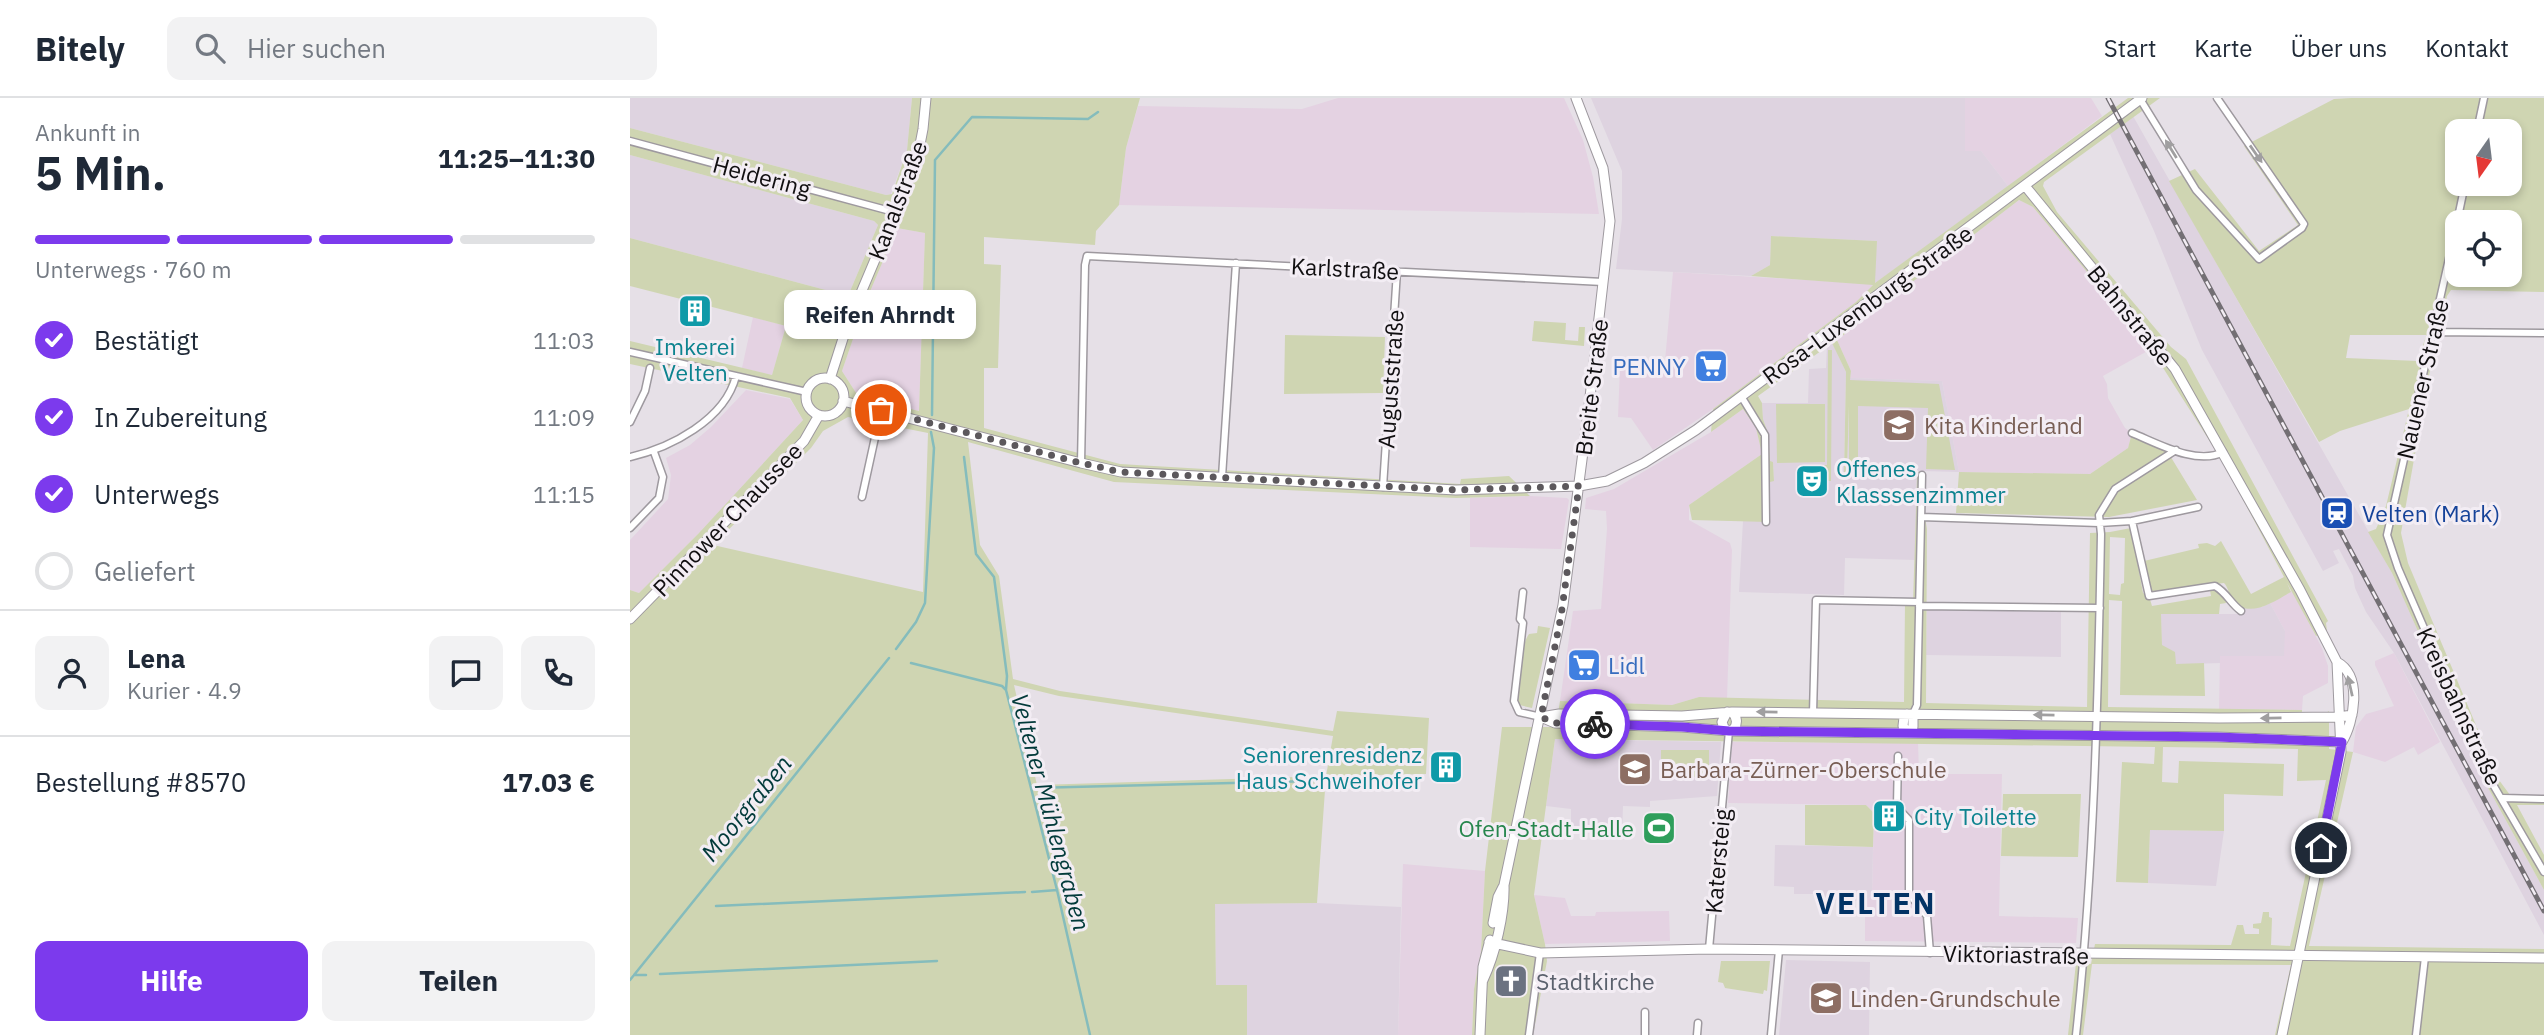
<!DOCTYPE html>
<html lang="de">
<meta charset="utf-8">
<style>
body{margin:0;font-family:"IBM Plex Sans",sans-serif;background:#f2f2f3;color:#1f2937;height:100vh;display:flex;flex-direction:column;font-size:26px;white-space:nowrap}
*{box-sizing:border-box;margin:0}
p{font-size:23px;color:#747a83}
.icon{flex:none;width:38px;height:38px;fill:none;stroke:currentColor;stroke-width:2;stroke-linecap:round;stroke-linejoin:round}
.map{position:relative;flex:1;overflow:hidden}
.details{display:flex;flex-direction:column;background:#fff;width:630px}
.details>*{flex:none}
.needle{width:46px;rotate:194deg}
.controls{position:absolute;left:1815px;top:21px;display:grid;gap:14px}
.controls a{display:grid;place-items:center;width:77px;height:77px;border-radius:14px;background:#fff;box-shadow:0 4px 10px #0003;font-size:35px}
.pin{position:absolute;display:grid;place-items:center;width:60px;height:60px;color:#fff;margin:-30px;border:4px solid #fff;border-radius:50%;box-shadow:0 2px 7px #0007}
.courier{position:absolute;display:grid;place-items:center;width:70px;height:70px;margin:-35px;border:5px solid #7c3aed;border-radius:50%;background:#fff;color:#222;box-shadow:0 2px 9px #0007}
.bubble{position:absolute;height:49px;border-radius:14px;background:#fff;box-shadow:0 4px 10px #0003;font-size:23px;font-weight:700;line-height:49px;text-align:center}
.summary em{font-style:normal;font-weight:700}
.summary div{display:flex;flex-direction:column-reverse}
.summary{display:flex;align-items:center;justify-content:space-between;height:119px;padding:0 35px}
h1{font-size:46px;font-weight:700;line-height:52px}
.bar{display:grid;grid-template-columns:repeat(4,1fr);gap:10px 7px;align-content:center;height:84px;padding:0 35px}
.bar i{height:9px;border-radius:5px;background:#e0e1e3}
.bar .selected{background:#7c3aed}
.bar p{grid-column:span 4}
.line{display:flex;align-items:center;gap:18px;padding:0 35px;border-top:2px solid #e0e1e3}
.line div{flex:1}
.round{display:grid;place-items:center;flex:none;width:74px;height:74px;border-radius:14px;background:#f2f2f3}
ol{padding:0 35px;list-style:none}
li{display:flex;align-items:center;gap:21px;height:77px}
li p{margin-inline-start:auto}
li .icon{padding:7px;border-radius:50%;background:#7c3aed;color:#fff;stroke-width:4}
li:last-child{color:#747a83}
li i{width:38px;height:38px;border:4px solid #e0e1e3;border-radius:50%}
.button{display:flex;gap:14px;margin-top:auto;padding:14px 35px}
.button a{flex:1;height:80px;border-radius:14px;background:#7c3aed;color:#fff;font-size:28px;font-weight:700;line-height:80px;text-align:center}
.button a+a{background:#f2f2f3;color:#1f2937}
header{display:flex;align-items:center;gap:42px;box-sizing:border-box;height:98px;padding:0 35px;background:#fff;border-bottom:2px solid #e0e1e3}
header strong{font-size:33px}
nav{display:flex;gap:38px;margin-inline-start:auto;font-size:24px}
.search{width:490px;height:63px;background:#f2f2f3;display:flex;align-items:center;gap:18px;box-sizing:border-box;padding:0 24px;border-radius:14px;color:#747a83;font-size:26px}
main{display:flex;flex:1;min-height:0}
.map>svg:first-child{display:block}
.commercial{fill:#e4d2e2}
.built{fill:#ded3e0}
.green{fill:#cfd5b2;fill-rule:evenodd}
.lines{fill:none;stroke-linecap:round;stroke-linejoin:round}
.stream{stroke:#85bcbc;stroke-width:2.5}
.street-casing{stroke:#9e999f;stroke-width:9}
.secondary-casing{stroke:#9e999f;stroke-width:11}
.street{stroke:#fff;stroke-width:6}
.secondary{stroke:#fff;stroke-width:9}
.rail-casing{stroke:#736f74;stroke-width:5}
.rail{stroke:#f3edf4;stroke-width:2.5;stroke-dasharray:8;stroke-linecap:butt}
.oneway{fill:#a09fa0}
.done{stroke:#5c585c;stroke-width:7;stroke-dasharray:0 12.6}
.route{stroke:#7c3aed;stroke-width:9}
.labels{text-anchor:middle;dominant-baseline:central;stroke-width:6;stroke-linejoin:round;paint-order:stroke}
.street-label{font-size:23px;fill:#110f11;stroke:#f3edf4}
.culture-label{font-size:23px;fill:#0d838f;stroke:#f3edf4;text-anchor:start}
.shop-label{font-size:23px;fill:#366cbe;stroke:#f3edf4;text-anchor:end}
.education-label{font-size:23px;fill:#785e54;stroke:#f3edf4;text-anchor:start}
.transit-label{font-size:23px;fill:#164399;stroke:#f3edf4;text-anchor:start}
.leisure-label{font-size:23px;fill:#27864d;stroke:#f3edf4;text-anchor:end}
.worship-label{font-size:23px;fill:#5b616d;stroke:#f3edf4;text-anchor:start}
.water-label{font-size:24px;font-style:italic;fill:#023a3a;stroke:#f3edf4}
.district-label{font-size:30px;font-weight:bold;letter-spacing:2px;fill:#023365;stroke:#f3edf4}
</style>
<header>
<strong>Bitely</strong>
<div class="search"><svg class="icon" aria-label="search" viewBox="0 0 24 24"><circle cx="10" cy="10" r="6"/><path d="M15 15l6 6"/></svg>Hier suchen</div>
<nav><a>Start</a><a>Karte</a><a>Über uns</a><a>Kontakt</a></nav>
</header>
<main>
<section class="details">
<div class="summary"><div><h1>5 Min.</h1><p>Ankunft in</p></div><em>11:25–11:30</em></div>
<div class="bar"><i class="selected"></i><i class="selected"></i><i class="selected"></i><i></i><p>Unterwegs · 760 m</p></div>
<ol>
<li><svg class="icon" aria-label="check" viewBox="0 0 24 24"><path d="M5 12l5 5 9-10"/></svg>Bestätigt<p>11:03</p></li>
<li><svg class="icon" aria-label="check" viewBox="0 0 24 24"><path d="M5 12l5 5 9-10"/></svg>In Zubereitung<p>11:09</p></li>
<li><svg class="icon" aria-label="check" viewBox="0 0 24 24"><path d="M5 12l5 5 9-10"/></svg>Unterwegs<p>11:15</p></li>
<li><i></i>Geliefert</li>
</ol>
<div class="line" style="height:126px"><a class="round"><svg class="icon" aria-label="person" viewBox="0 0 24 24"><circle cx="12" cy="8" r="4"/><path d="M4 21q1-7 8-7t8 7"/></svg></a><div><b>Lena</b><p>Kurier · 4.9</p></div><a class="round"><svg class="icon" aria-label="chat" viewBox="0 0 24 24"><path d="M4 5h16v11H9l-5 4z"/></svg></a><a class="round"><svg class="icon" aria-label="phone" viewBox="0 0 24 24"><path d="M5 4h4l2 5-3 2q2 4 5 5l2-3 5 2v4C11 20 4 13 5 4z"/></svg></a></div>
<div class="line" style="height:91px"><div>Bestellung #8570</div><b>17.03 €</b></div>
<div class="button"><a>Hilfe</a><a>Teilen</a></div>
</section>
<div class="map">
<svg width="1914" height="937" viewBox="0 0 1914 937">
<rect width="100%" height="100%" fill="#e6e0e7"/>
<path class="commercial" d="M708,0H934L953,42L963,79L969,116L489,107L496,50L508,8L672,11Z
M1335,0H1461L1472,18L1378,88L1351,53H1335Z
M1389,102L1403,109L1521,251L1473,278L1477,286L1478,300L1495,330L1502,335L1498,350L1460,376L1329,374L1312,283L1220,280L1221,273L1207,242Z
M267,130L295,135L289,313L228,298L212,273L236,203Z
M1043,174L1244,186L1226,204L1083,311L1023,352L1001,320L988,319L990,269L1034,274Z
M123,219L156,228L142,277L112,270Z
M116,292L160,301L173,322L69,435L9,495L0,492V442L38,401L41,377L36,360L60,347L81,329Z
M1113,311L1126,330L1132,356L1059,407V422L1100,445L1102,452L1097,601L1069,599L1042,607L930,603L943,513L971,511L977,431L976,413L955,411L956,400L984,391L1081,334Z
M900,398L937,400L939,402L931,451L840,449V400Z
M1662,493L1692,550L1698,568V585L1673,598L1672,612L1589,611L1590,558L1655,533L1640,505Z
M1764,555L1810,644L1788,657L1784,649L1755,664L1723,654L1726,629L1736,616L1764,608L1745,567V563Z
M1102,644L1288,645L1289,676H1372L1369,818L1448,820L1446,845L1235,843V803L1242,797L1244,715L1236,707L1098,705Z
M773,766L855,773L851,853L844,891L842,937H768Z
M904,797L935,800L941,818H965L966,814L1039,813L1040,843L915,846Z"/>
<path class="built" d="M0,0H282L277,52L261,96L256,97L0,30Z
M961,0H1335V53H1351L1378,88L1244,186L1246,143L1141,138L1140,167L1121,178L986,171L992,121V73Z
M1503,18L1762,475L1856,686L1914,792V837L1764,555L1736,514L1725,490L1723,478L1709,451L1703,453L1709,465L1693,473L1572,252L1524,133L1480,36Z
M0,57L244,123L248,127L218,198L0,140Z
M1202,244L1216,274L1214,376L1287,378L1285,462L1215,460L1214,497L1109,494L1113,423H1139L1140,383H1144L1143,364H1140L1138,335L1133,321L1132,305H1178L1179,271L1196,270L1197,248Z
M1220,280L1312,283L1329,374L1217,371Z
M1640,505L1655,533L1654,558H1590V565L1532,567L1531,516H1610L1615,510L1632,509Z
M1297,511L1431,513V559L1296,557Z
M925,641L1091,644L1087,698L1020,703V709L993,708L992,737L941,734V711L916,708Z
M1520,732L1594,733L1586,788L1518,785Z
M1145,747L1243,749L1242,797L1235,803H1195L1190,799H1184L1183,796H1164V789L1144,788Z
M687,805L771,809L768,937H617V887H586L585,806Z
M1156,862L1240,864L1239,937H1149Z"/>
<path class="green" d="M282,0H510L496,50L489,107L466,133L465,147L354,139V166L371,167L368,270H354V330L490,366L830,386L831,381L879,378L900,398L826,400L484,384L338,344L350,447L369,478L383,581L430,593L703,633L707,613L799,620L796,676L696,678L687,805L585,806L586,887H617V937H0V492L9,495L69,435L173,322L160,300L0,266V243L142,277L156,228L0,188V140L218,198L248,127L244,123L0,57V30L256,97L262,96L277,52ZM267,130L295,135L289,313L228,298L212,273L236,203ZM218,319L298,335L293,494L83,447L181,350L193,333ZM384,587L429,598L703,638L696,678L407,687Z
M1498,0H1530L1414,84L1413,88L1427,114L1541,249L1556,261L1698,523L1696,525L1697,533L1686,538L1657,485L1661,494C1646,502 1620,521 1604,504C1599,499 1599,490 1594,485L1519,494L1514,463L1569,450L1568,446L1577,445L1585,448L1591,443L1621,496L1654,479L1593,364L1521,251L1403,109L1389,102L1207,242L1221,273L1220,282L1309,286L1325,372L1296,371L1298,310L1228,308V370H1219V308L1217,371L1295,374L1294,413L1297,431L1296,605L1457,609L1460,435L1480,434L1501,430L1513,495L1519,498L1522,508L1581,498L1580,492H1585L1595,500L1596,505L1590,506L1589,516H1531L1532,547L1545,554L1546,566L1574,565L1575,598L1490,597L1492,503L1479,502L1478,609L1672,612V615L1694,616L1699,613V651L1723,654L1679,848L1914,851V937H1645L1661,867L1462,866L1453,937H1438L1446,865L1461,866L1465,846L1601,847L1607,827H1613L1615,836H1629V831L1623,830V826L1631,825L1633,814H1639V819L1642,820L1641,847L1660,848L1696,682L1667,683L1668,651L1533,649L1532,684L1548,685L1549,663L1654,666L1653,698L1594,696V733L1520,732L1518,785L1486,784L1492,664L1524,666L1525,649L925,641L904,797L915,846L917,863L903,937H842L844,891L851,853L855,773L872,629H926L930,603L1042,607L1069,599L1274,604L1275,505H1283L1287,378L1214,376L1216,274L1202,245L1128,298L1132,305L1133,321L1138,335L1140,363L1143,364L1144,383L1140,384L1139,424L1062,422L1059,407L1132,356L1126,330L1113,311L1081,334L1083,311L1226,204L1243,187L1121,178L1140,167L1141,138L1247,143L1245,185ZM1480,439L1495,440L1494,485L1491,486L1490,497L1479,496Z
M1721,0H1914V194L1821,192L1817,198L1798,282L1771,435L1778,465L1869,682L1880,697H1914V707H1887L1914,757V792L1856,686L1762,475L1738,434L1746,431L1756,408L1779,311L1710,333L1689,344L1539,83L1565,71L1629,153L1668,127L1614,48L1704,1ZM1827,33H1880V86H1827ZM1827,124H1880V177H1827ZM1720,237H1796V238L1788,263L1716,260Z
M904,223L936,225L935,242L948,243L949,229H955L954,248L902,243Z
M655,237L755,239L753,295L654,296Z
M1198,252H1202L1201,383H1194V367H1197Z
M1146,306H1195V364L1147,365Z
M1502,335L1546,352L1539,356L1567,402L1479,419L1326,415L1329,374L1460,376L1498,350Z
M908,528L920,530L902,610L889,607C884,596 891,546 899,536L907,535Z
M1031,652H1079V679H1031Z
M1373,696H1451L1448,759L1371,758Z
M1175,707H1236L1244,715L1243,749L1175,747Z
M1091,863H1140L1137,893L1134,892L1133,896L1095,890L1093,885L1088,884Z"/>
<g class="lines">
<path class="stream" d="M302,317L305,62L342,19L458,21L468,14
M334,359L346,456L364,479L377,578L376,592
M266,551L286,524L295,505L304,350L301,334
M281,565L372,588L376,592L427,792L460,937
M402,690L684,683
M402,794L427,792
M86,808L395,794
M30,876L307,863
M4,877H16
M0,882L259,560"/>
<g class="street-casing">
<path id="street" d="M1510,1L1566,92L1629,161L1672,130L1674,126L1587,0
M1847,33L1854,0
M0,43L264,114
M1827,124L1835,86
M1827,125L1757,437L1768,470L1858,678L1914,774
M1802,234L1914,235
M0,254L177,294
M1111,298L1135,337L1136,424
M0,324L15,293L20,270
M1502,335C1527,345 1567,368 1593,354
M0,359C40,350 95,322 106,278
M451,365L455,167L457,158L973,184
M592,379L606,165
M753,389L767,173
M232,399L251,312
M1291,419L1469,425L1502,423L1568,409
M1502,423L1519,498L1585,488C1597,495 1600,505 1611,513
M0,430L29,400L33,379L24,354
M893,494L890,521L893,525L884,603L889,614L911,619
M1289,508L1470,510
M1183,615L1186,502L1289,504
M1283,616L1287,607L1292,377
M1268,658L1267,709L1279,722V796L1297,818L1300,855
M1873,700L1914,701
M1079,851L1099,633
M899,937L910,855
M1015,937V914
M1067,937L1068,925
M1141,937L1149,852
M1446,937C1464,771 1468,603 1471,436L1469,417L1485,391L1546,352
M1786,937L1795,859"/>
</g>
<g class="secondary-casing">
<path id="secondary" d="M1396,89L1545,271L1670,492L1707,564L1711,654L1652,937
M176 299a19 19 0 1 1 38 0a19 19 0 1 1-38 0Z
M200,281L217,228L287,62L293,31L296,0
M213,303L451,365L491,374L826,392L949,388L977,383L1014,365L1066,332L1512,0
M0,521L174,343L189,317
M1707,564C1733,578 1724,624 1712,644
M1097,614L1092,624L1094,630L1099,633L1104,631C1108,625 1107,619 1102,614
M1277,616L1274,619L1273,628L1278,635L1283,629V616
M911,619L929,616L1052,618L1102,614L1589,620L1709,619L1722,617
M911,619L925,625L1052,629L1099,633L1587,639L1712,644
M863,825L868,799L873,789
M859,844L910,855L1079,851L1914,860
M853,882C865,857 875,815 874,787L933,507L959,308L980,123L973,70L946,0
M850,937L853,869L860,842"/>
</g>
<use href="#street" class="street"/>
<use href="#secondary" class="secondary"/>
<g class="rail-casing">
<path id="rail" d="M1478,0L1914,813"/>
</g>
<use href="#rail" class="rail"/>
</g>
<defs><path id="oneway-solid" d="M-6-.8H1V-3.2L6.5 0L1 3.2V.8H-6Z" transform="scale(1.75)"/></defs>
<g class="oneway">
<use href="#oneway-solid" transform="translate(1541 51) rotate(-122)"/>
<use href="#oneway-solid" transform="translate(1626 56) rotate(55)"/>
<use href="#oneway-solid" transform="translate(1720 588) rotate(-103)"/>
<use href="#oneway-solid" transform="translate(1137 614) rotate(-179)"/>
<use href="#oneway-solid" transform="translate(1414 617) rotate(-179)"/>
<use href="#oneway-solid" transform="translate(1641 620) rotate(179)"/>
</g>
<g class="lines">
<path class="done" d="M251,312L451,365L491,374L825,392L949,388L931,518L911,619L925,625L965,626"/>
<path class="route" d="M965,626L1052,629L1099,633L1587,639L1712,644L1691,750"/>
</g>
<defs>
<g id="building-square" transform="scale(1.75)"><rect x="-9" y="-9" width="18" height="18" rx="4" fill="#0f9aa8" stroke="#f3edf4"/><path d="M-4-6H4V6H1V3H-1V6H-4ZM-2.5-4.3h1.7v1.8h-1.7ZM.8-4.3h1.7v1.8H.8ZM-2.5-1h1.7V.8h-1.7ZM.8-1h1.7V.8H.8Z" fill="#fff"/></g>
<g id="supermarket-square" transform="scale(1.75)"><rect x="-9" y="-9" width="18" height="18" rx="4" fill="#3f7fe0" stroke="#f3edf4"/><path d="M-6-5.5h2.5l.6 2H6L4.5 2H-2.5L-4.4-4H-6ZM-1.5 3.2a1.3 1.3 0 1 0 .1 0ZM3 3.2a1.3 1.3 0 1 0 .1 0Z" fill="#fff"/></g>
<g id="school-square" transform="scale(1.75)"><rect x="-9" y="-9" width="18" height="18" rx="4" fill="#8d6e63" stroke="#f3edf4"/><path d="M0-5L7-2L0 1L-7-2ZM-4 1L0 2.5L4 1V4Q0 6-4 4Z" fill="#fff"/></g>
<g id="theatre-square" transform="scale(1.75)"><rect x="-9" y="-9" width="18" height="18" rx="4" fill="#0f9aa8" stroke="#f3edf4"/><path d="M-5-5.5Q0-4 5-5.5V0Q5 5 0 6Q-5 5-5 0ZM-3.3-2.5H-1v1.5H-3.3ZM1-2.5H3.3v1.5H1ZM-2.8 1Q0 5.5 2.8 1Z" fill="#fff"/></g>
<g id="station-square" transform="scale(1.75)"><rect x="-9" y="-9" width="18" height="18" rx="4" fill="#1a4fb4" stroke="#f3edf4"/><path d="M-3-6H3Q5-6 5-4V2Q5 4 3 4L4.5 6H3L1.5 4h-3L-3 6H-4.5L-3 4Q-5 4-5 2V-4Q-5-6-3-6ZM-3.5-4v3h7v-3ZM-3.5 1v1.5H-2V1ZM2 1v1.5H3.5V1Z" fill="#fff"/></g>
<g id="stadium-square" transform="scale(1.75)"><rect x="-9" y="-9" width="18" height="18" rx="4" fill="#2e9e5b" stroke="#f3edf4"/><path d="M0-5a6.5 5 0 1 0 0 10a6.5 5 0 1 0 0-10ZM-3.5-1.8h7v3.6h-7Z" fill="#fff"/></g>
<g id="church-square" transform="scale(1.75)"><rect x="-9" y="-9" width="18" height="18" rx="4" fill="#6b7280" stroke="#f3edf4"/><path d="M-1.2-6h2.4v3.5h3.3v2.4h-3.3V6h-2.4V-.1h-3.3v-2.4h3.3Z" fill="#fff"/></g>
</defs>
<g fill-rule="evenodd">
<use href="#building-square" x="65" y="213"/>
<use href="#supermarket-square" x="1081" y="268"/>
<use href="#school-square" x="1269" y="327"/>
<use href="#theatre-square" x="1182" y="383"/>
<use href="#station-square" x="1707" y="415"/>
<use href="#supermarket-square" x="954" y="567"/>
<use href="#building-square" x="816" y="669"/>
<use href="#school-square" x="1005" y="671"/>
<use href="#building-square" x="1259" y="718"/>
<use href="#stadium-square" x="1029" y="730"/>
<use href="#church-square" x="881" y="883"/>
<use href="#school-square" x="1196" y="900"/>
</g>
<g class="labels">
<g class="street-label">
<text transform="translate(132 78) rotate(15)">Heidering</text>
<text transform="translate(267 102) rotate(-69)">Kanalstraße</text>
<text transform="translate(715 170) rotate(3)">Karlstraße</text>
<text transform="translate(1237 206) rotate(-36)">Rosa-Luxemburg-Straße</text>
<text transform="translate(1501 217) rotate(51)">Bahnstraße</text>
<text transform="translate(760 281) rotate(-86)">Auguststraße</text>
<text transform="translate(1792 281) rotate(-77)">Nauener Straße</text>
<text transform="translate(961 289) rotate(-83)">Breite Straße</text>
<text transform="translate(97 421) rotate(-46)">Pinnower Chaussee</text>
<text transform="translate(1830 608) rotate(65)">Kreisbahnstraße</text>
<text transform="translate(1087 763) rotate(-85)">Katersteig</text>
<text transform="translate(1386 856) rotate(1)">Viktoriastraße</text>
</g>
<g class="culture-label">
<text x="65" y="248" text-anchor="middle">Imkerei<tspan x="65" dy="26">Velten</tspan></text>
<text x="1206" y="370">Offenes<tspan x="1206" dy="26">Klasssenzimmer</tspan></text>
<text x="792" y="656" text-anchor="end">Seniorenresidenz<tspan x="792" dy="26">Haus Schweihofer</tspan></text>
<text x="1284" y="718">City Toilette</text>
</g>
<g class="shop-label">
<text x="1056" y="268">PENNY</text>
<text x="978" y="567" text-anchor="start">Lidl</text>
</g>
<g class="education-label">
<text x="1294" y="327">Kita Kinderland</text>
<text x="1030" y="671">Barbara-Zürner-Oberschule</text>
<text x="1220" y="900">Linden-Grundschule</text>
</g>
<g class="transit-label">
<text x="1732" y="415">Velten (Mark)</text>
</g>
<g class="leisure-label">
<text x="1004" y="730">Ofen-Stadt-Halle</text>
</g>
<g class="worship-label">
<text x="906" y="883">Stadtkirche</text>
</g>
<g class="water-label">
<text transform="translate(116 710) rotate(-51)">Moorgraben</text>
<text transform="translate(421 714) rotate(75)">Veltener Mühlengraben</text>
</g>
<g class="district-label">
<text x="1246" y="804">VELTEN</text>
</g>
</g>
</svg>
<div class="controls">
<a><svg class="needle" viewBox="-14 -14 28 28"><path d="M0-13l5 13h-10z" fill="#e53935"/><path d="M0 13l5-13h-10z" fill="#747a83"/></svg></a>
<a><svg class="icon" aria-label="locate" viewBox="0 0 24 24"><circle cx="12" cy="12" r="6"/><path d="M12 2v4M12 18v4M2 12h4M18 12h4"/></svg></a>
</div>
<div class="pin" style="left:251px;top:312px;background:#ea580c"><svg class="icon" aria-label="bag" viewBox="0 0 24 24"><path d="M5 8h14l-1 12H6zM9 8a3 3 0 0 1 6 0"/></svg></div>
<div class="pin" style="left:1691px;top:750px;background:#1f2937"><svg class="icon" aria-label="home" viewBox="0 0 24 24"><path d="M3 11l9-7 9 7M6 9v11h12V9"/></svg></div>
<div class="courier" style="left:965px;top:626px"><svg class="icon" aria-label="bike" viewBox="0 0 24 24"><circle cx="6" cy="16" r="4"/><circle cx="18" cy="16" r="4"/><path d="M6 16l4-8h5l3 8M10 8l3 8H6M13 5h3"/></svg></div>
<div class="bubble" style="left:154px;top:192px;width:192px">Reifen Ahrndt</div>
</div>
</main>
